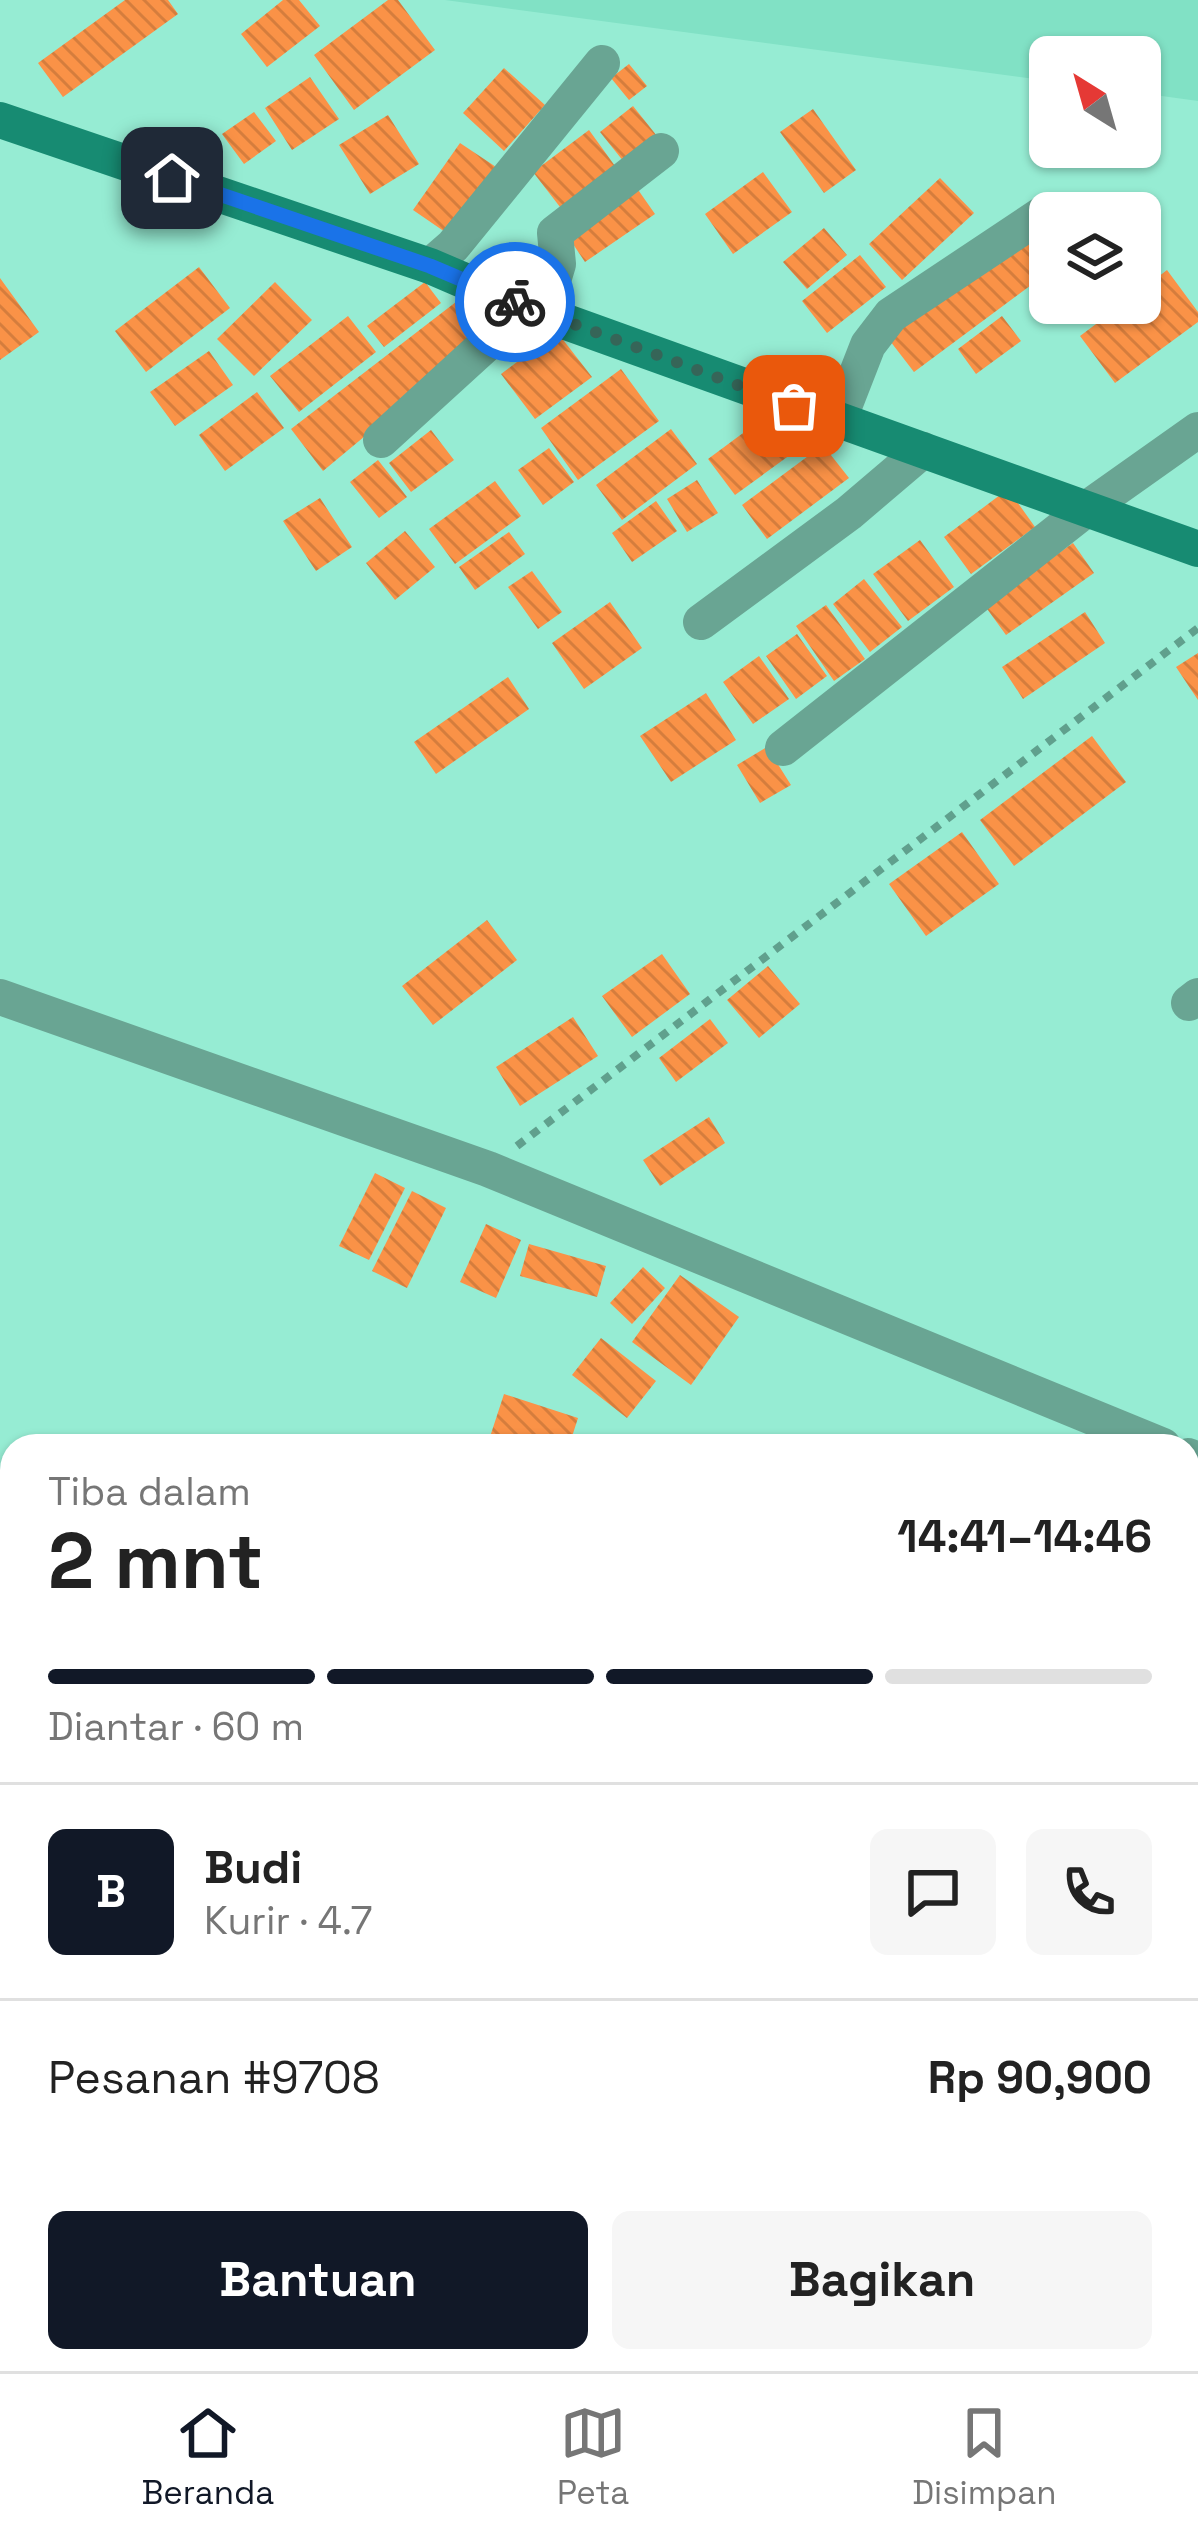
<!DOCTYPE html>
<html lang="id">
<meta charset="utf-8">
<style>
body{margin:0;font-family:"Space Grotesk",sans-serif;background:#f6f6f6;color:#222;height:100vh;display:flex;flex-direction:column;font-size:45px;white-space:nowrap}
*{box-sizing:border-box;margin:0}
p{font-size:39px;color:#767676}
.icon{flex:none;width:66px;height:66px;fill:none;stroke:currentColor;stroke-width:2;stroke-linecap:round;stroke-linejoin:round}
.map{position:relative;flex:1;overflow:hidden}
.sheet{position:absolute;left:0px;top:1434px;width:1200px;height:939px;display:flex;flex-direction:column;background:#fff;border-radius:36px 36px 0 0;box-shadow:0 3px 9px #0004}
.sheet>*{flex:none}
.needle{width:78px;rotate:323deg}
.tools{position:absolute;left:1029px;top:36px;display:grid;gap:24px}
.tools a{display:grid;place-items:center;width:132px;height:132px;border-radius:18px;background:#fff;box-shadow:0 3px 9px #0004;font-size:60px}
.pin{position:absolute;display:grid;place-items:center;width:102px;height:102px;color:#fff;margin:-51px;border-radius:24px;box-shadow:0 6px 18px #0006}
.courier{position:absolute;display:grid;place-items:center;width:120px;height:120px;margin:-60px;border:9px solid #1a73e8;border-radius:50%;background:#fff;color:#222;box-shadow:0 3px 15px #0007}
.overview em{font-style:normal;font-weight:800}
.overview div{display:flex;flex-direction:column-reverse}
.overview{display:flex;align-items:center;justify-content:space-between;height:204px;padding:0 48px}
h1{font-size:78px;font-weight:800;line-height:90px}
.bar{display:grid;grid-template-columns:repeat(4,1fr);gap:18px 12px;align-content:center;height:144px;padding:0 48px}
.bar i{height:15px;border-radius:9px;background:#e0e0e0}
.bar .selected{background:#111827}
.bar p{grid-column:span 4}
.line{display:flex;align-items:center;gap:30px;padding:0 48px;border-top:3px solid #e0e0e0}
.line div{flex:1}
.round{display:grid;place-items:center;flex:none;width:126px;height:126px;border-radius:18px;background:#f6f6f6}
.action{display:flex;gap:24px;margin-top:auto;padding:24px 48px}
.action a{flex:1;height:138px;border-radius:18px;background:#111827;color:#fff;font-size:48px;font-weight:800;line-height:138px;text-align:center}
.action a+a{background:#f6f6f6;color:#222}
.menu{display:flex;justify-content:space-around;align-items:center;height:168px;border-top:3px solid #e0e0e0;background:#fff;font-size:33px;color:#767676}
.menu a{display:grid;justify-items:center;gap:6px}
.menu .selected{color:#111827}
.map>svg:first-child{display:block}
.built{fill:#81e1c5}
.building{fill:url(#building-back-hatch)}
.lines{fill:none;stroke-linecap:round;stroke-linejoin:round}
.path{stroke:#60a08d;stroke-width:8;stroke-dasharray:9 9;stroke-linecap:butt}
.service{stroke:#69a593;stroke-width:24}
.minor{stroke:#69a593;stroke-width:36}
.secondary{stroke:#178b72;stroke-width:36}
.rail{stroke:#1a3e34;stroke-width:9;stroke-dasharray:24 12;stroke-linecap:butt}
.done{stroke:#366558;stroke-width:12;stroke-dasharray:0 21.6}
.route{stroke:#1a73e8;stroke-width:15}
</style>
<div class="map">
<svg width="1198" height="2371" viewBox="0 0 1198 2371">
<defs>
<pattern id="building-back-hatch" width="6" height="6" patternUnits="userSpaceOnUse" patternTransform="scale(3)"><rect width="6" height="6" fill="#fa9247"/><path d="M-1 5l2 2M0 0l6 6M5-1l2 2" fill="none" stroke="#d57d3d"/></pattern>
</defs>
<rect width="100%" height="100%" fill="#96ecd3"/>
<path class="built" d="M445,0H1198V101L1140,93V57H1050V81Z"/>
<path class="building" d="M125,0H168L178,14L63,97L38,63Z
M283,0H299L320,26L267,67L241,34Z
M388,0H398L435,50L354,110L314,55Z
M629,64L647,86L629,100L611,78Z
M504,68L545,105L504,151L463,113Z
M310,77L339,119L292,150L265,108Z
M633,106L657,136L624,162L600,132Z
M813,109L856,170L824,193L780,132Z
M254,112L276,141L244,164L222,134Z
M388,115L419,164L370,194L339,145Z
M589,130L615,166L560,207L533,172Z
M460,143L496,167L448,234L413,210Z
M763,172L792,212L733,254L705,214Z
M940,178L974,213L902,280L869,244Z
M634,184L655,214L585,262L565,232Z
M1041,223L1050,235V271L914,372L887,337Z
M824,228L847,255L807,289L783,262Z
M860,255L886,287L827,333L802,301Z
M199,267L230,308L146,372L115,331Z
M1167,270L1198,312V322L1115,383L1080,336L1124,303H1140V291Z
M0,278L39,332L0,360Z
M275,282L312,320L254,376L217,339Z
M425,282L441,303L384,347L367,326Z
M465,295L490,332L323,471L291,429Z
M348,316L376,352L299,412L270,376Z
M1002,316L1021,341L976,374L958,349Z
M557,332L592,377L535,419L501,374Z
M209,351L233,385L175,426L150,392Z
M621,369L659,421L578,480L541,428Z
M257,392L284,428L225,471L199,435Z
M774,410L801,447L735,495L708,459Z
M671,429L697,464L622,520L596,485Z
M431,430L454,460L411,492L389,463Z
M823,445L849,478L767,539L742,505Z
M549,448L574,482L543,505L518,470Z
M378,460L407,497L379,518L350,482Z
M697,480L718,513L687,532L667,499Z
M495,481L521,516L455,564L429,529Z
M1008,489L1035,527L971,574L944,537Z
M320,498L352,547L316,571L283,521Z
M656,501L677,531L632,562L612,533Z
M405,531L435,567L395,600L366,563Z
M509,532L525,554L475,590L459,567Z
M920,540L954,587L908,621L873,574Z
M1073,543L1094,573L1006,635L985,606Z
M532,571L562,612L538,629L508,587Z
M864,579L902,627L870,652L833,604Z
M610,602L642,648L584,689L552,643Z
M826,605L865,659L834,681L796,626Z
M1085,612L1105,643L1023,699L1002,667Z
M797,634L827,676L796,699L766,656Z
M1198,653V700L1176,667Z
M759,656L789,699L753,724L723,682Z
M508,677L529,709L436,774L414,742Z
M706,693L736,740L671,782L640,736Z
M1092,736L1126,782L1014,866L980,820Z
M767,747L791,785L760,803L737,765Z
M962,832L999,884L926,936L889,884Z
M487,920L517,960L433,1025L402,986Z
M662,954L690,994L632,1037L602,996Z
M768,966L800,1004L759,1038L727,1000Z
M573,1017L598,1056L520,1106L496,1067Z
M710,1019L728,1043L676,1082L659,1058Z
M709,1117L725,1143L660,1186L643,1160Z
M375,1173L405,1188L369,1260L339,1246Z
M412,1191L446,1208L407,1288L372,1271Z
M486,1224L521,1240L496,1298L460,1282Z
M529,1244L606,1266L597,1297L520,1276Z
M643,1267L665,1288L632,1324L610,1303Z
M680,1275L739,1317L691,1385L632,1342Z
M601,1338L656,1381L627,1418L572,1375Z
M504,1394L578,1418L569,1446H487Z
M0,1966L12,1970L9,2054L0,2051Z
M0,2092L12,2097V2170L0,2164Z
M0,2346L12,2348V2361H49L47,2371H0Z
M174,2361H227V2371L174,2370Z
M241,2361H298L297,2371L240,2368Z
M307,2361H353L352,2371H305Z"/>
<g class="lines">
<path class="path" d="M517,1146L1198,628"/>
<path class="service" d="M0,1689L12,1694"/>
<path class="minor" d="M430,266L453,246L602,63
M838,422L868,345L891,315L1041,215
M381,440L552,284L558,264L555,233L661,151
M701,622L849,513L923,450
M783,748L1085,510L1198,430
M0,997L488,1169L1163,1446
M1189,1003L1198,996
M1188,1456L1198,1460
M0,2082L12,2085
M374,2371L376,2361"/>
<path class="secondary" d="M0,120L430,266L530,309L1198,549"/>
<path class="rail" d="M0,1509L12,1514
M0,1553L12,1557
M0,1579L12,1583
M0,1609L12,1613
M1188,1866L1198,1867
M1188,1890L1198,1891
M1188,2026L1198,2030
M1188,2054L1198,2058"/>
</g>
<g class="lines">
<path class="done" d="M515,302L794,406"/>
<path class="route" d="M172,178L430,266L515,302"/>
</g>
</svg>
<div class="tools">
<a><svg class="needle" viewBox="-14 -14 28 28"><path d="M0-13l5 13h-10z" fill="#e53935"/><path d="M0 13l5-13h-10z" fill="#767676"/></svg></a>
<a><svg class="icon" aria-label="layers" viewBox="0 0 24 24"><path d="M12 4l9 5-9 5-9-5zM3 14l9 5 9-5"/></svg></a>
</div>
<div class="pin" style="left:794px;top:406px;background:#ea580c"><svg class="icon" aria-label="bag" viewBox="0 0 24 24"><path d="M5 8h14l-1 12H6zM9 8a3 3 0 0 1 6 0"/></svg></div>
<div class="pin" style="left:172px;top:178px;background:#1f2937"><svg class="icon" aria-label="home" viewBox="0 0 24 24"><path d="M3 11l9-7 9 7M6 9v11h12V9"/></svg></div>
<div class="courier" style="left:515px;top:302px"><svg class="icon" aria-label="bike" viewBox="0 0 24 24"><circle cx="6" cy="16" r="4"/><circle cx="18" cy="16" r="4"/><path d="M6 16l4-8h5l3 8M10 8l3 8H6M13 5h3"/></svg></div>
<section class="sheet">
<div class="overview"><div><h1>2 mnt</h1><p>Tiba dalam</p></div><em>14:41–14:46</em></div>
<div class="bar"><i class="selected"></i><i class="selected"></i><i class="selected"></i><i></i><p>Diantar · 60 m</p></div>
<div class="line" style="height:216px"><b class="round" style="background:#111827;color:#fff">B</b><div><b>Budi</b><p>Kurir · 4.7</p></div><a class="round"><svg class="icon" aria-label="chat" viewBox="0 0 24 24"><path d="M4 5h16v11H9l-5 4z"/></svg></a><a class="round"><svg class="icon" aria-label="phone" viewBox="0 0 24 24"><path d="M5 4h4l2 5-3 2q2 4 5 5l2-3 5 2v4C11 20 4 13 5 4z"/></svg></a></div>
<div class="line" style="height:156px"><div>Pesanan #9708</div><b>Rp 90,900</b></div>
<div class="action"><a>Bantuan</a><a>Bagikan</a></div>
</section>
</div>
<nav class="menu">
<a class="selected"><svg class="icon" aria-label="home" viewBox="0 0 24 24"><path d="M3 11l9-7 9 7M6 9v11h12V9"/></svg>Beranda</a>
<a><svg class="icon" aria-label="map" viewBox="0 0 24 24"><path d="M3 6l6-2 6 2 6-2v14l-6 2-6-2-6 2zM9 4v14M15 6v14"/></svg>Peta</a>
<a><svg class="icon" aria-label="saved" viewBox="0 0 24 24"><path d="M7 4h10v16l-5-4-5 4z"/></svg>Disimpan</a>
</nav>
